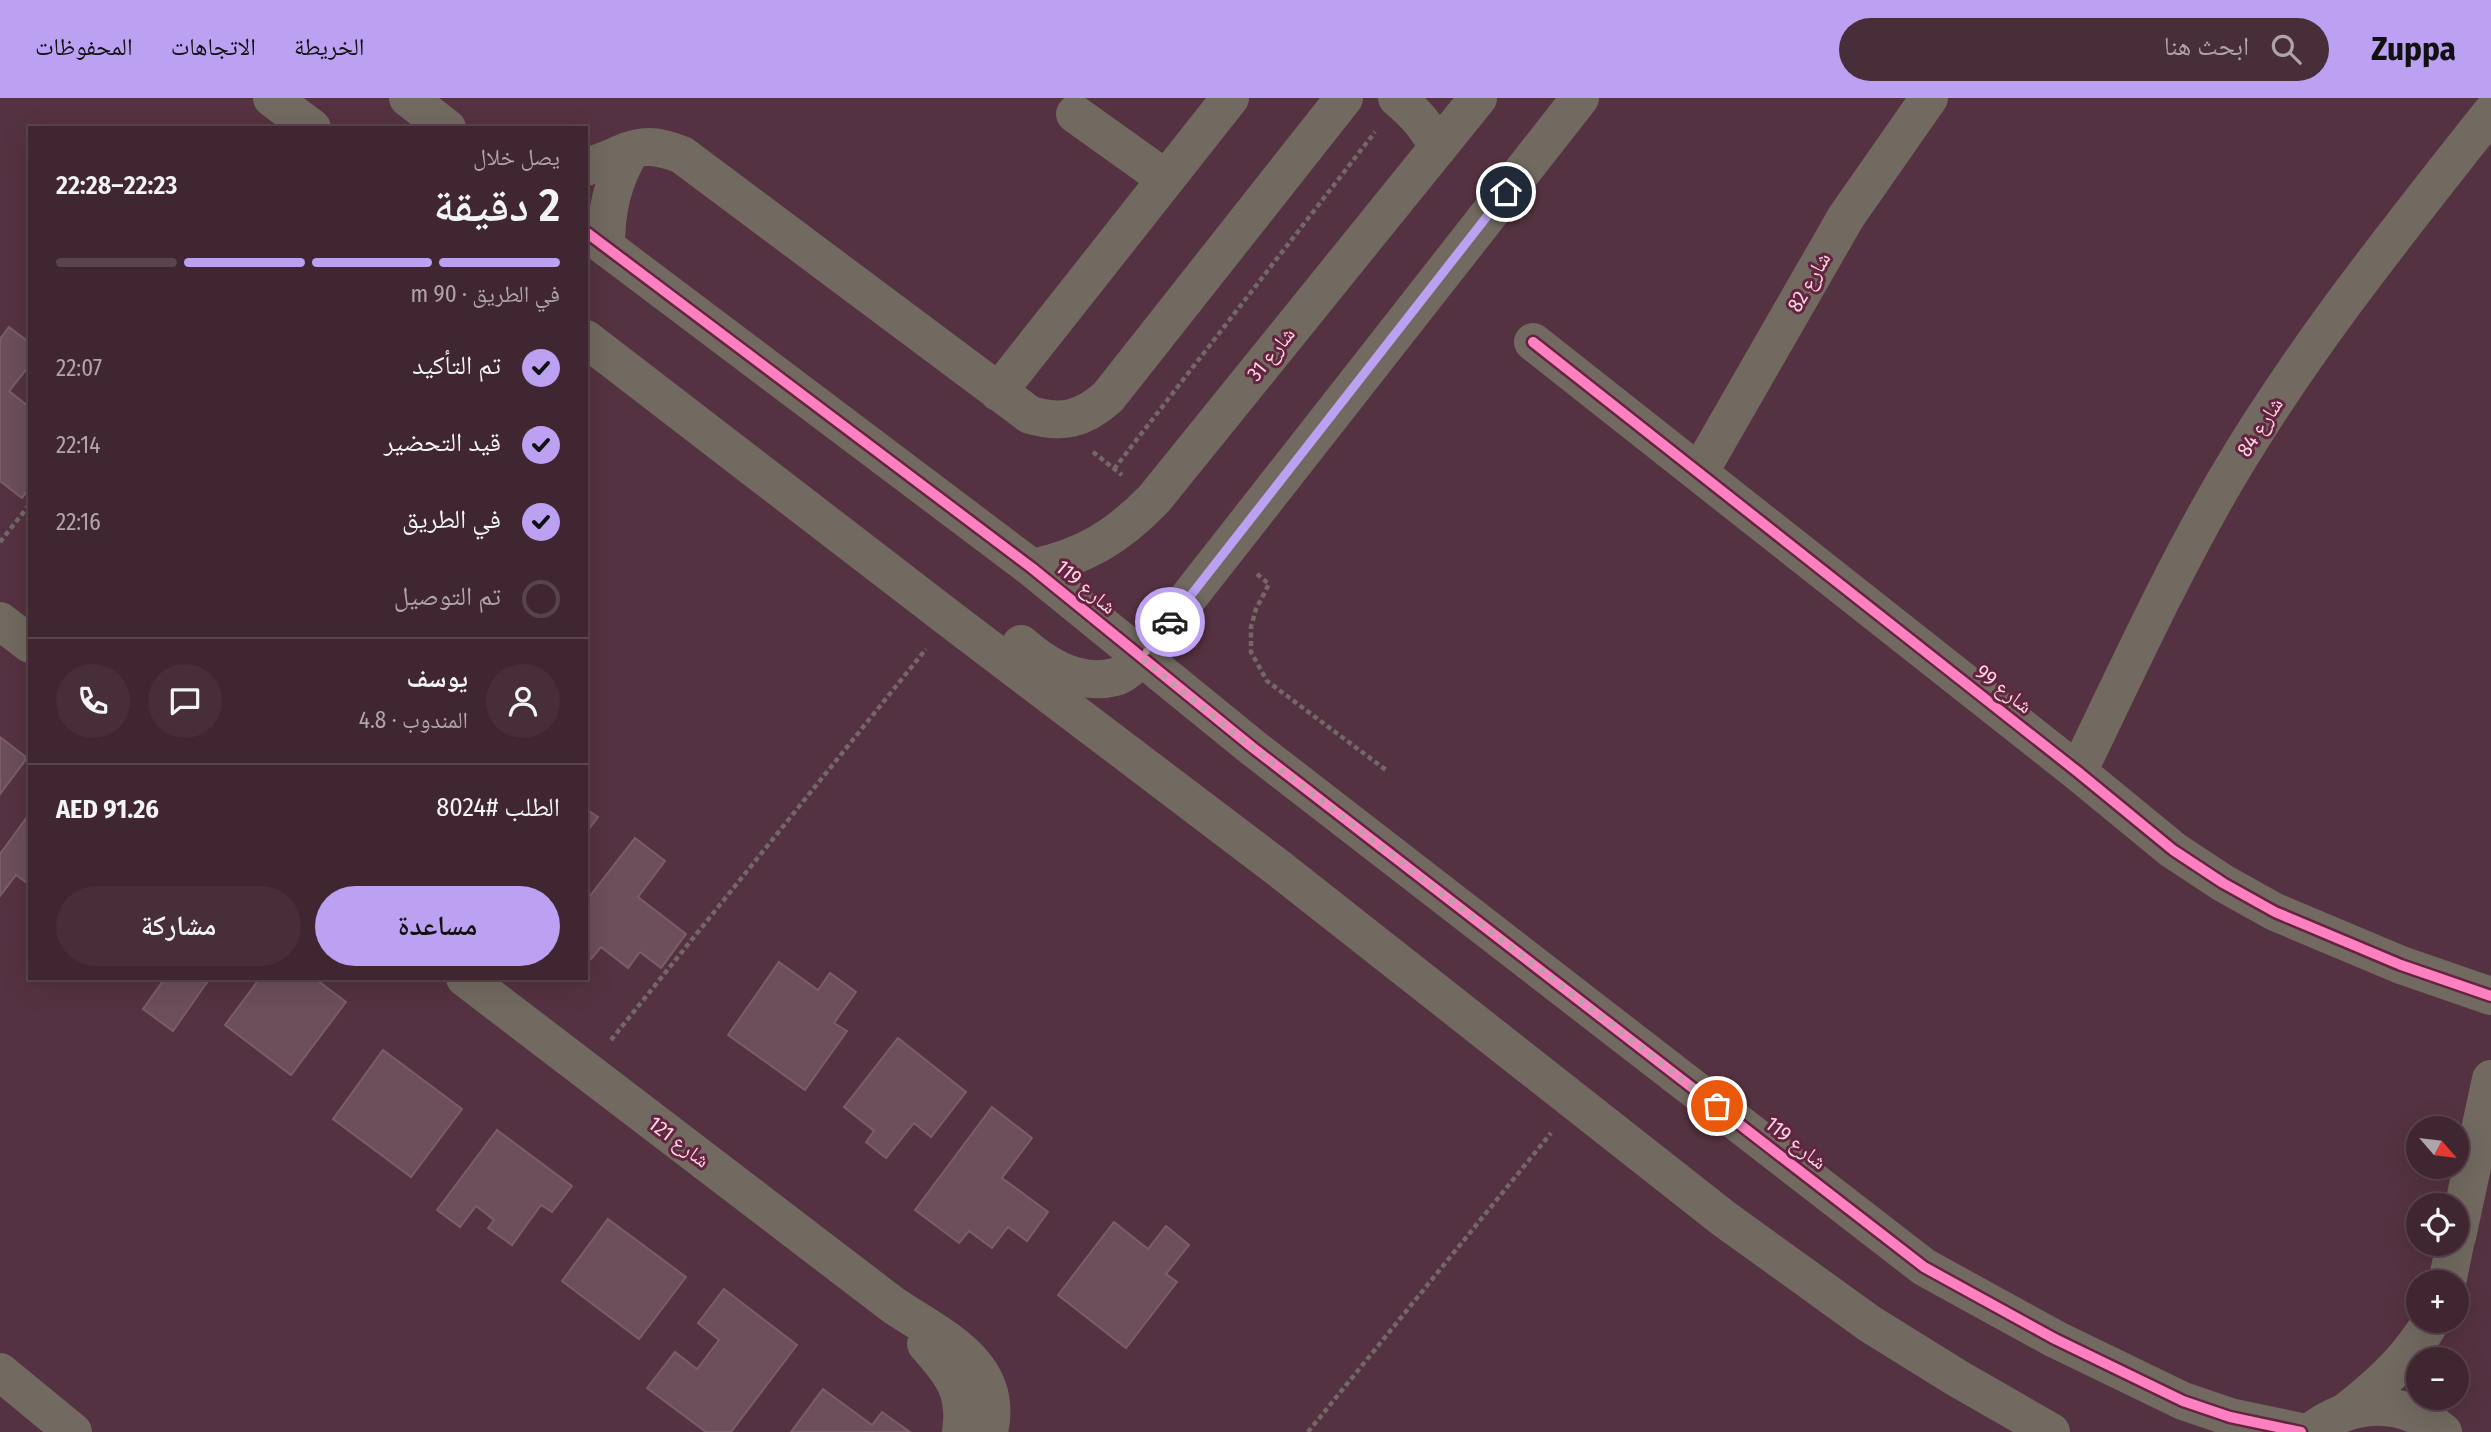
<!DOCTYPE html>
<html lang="ar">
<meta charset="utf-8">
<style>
body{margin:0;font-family:"Fira Sans Condensed","Noto Naskh Arabic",sans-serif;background:#472e39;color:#f1f3f6;direction:rtl;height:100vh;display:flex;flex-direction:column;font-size:26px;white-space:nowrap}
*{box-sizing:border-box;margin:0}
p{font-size:23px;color:#aea5ab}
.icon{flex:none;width:38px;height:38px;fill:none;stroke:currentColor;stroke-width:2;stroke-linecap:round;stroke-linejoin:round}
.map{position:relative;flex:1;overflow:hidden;direction:ltr}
.sheet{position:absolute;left:28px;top:28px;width:560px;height:854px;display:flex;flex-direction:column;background:#402631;border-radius:0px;box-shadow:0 7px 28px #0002,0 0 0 2px #59434d;direction:rtl}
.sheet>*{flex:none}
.needle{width:46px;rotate:118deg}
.fabs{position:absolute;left:2406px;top:1018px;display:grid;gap:14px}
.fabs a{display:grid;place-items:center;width:63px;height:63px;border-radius:50%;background:#402631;box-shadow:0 7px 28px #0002,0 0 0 2px #59434d;font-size:35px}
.pin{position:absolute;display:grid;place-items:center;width:60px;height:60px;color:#fff;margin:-30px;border:4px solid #fff;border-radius:50%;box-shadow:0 2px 7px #0007}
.courier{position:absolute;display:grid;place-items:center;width:70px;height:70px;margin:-35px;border:5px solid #bca0f2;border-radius:50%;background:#fff;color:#222;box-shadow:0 2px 9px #0007}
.overview em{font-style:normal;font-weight:600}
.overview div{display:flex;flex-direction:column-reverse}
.overview{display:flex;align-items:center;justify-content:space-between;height:119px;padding:0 28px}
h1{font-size:46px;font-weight:600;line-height:52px}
.bar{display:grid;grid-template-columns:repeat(4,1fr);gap:10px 7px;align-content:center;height:84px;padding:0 28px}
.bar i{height:9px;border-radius:5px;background:#59434d}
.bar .current{background:#bca0f2}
.bar p{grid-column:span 4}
.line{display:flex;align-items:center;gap:18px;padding:0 28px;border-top:2px solid #59434d}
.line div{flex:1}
.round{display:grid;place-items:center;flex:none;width:74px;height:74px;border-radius:37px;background:#472e39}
ol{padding:0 28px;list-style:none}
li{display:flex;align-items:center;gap:21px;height:77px}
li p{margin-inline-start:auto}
li .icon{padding:7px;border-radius:50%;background:#bca0f2;color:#111;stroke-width:4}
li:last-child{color:#aea5ab}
li i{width:38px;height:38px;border:4px solid #59434d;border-radius:50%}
.primary-button{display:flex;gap:14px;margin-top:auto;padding:14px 28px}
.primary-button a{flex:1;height:80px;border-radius:42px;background:#bca0f2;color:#111;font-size:28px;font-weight:600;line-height:80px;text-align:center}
.primary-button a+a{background:#472e39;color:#f1f3f6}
header{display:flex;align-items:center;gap:42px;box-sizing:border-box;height:98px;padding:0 35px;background:#bca0f2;color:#111}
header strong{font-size:33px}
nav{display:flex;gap:38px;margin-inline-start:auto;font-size:24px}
.search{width:490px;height:63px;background:#472e39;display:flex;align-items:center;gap:18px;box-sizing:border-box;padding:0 24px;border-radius:38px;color:#aea5ab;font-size:26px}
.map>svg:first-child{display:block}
.building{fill:#6d4e5b;stroke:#7a5d69;stroke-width:2}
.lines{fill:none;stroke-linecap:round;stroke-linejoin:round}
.path{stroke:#746864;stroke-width:4.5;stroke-dasharray:5 3.5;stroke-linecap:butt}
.minor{stroke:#726a60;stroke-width:38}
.cycleway-casing{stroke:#63243f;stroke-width:15}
.cycleway{stroke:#ff80c0;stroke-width:10}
.done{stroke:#c39caa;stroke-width:7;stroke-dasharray:0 12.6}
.route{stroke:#bca0f2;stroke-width:9}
.labels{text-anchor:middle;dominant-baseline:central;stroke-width:6;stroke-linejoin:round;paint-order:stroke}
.street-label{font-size:21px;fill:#fed5e3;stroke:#63243f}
</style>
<header>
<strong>Zuppa</strong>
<div class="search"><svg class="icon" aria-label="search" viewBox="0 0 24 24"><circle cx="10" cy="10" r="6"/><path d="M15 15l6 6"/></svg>ابحث هنا</div>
<nav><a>الخريطة</a><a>الاتجاهات</a><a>المحفوظات</a></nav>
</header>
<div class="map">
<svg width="2491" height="1334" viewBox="0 0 2491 1334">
<rect width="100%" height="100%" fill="#553241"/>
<path class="building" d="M9,229L30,245V267L9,293L28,308L30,305V389L22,400L0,383V241Z
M0,639L27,660L0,696Z
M586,711L598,719L586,735Z
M30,715V787L16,777L0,798V756Z
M635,740L665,763L638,799L686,836L661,870L640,854L628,870L601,849L591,861L586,858V803Z
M779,864L818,892L830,875L856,894L834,925L847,933L805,992L728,937Z
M165,880H210L173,933L143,911Z
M260,880H314L346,904L291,977L225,927Z
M898,940L966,994L931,1039L914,1025L886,1060L866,1044L874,1033L844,1009Z
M383,952L462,1011L411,1079L333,1021Z
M992,1009L1032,1040L1002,1080L1048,1114L1027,1143L1008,1129L992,1150L969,1133L959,1145L915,1112Z
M497,1032L572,1088L552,1114L541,1107L512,1147L488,1130L494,1122L476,1108L460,1129L437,1112Z
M608,1121L686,1179L639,1241L562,1183Z
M1114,1124L1148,1151L1166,1128L1189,1147L1166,1176L1177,1184L1126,1250L1058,1197Z
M724,1191L797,1247L731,1334H706L647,1290L675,1254L697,1271L719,1242L698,1225Z
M823,1291L872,1327L882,1314L910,1334H791Z"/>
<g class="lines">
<path class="path" d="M1093,354L1122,377
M1114,371L1375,34
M0,444L30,406
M1257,476L1269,486L1256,511L1251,529V554L1267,583L1386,672
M611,942L926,551
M1308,1334L1551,1035"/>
<path class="minor" d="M272,0L312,30
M408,0L447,30
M1397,0C1415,15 1427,28 1438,50
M1075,16L1166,81
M586,69C628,57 637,38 682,57L1030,317C1062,326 1082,322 1108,299L1344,0
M586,134L1032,470L1252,649L1924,1169L2055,1241L2183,1303L2230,1319L2301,1334
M606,149C606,113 612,84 631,52
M586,241L950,521L1277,769L1723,1120L1870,1226L1957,1280L2051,1334
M1533,244L2078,674L2173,752L2223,785L2275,814L2401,867L2491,898
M998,294L1230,0
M1699,375L1846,119L1929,0
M1032,470C1084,459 1117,439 1154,401L1478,0
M0,523L30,546
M1021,546C1046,568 1080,588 1115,579C1124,577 1134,566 1141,560L1580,0
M2078,674C2125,577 2170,478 2224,385C2301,253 2397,134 2491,15
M465,880L893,1207C940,1239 1005,1265 989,1334
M2457,1139L2491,981
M2447,1185L2455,1146
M926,1246C952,1275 967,1293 961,1334
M0,1274L73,1334
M2347,1313C2380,1287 2410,1260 2431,1223
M2310,1334C2352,1302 2401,1299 2443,1334"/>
<g class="cycleway-casing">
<path id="cycleway" d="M586,134L1032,470L1252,649L1924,1169L2055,1241L2183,1303L2230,1319L2301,1334
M1533,244L2078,674L2173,752L2223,785L2275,814L2401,867L2491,898"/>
</g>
<use href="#cycleway" class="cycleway"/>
</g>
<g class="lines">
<path class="done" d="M1170,524L1141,560L1252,649L1717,1008"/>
<path class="route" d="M1170,524L1506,94"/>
</g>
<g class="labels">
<g class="street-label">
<text transform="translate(1809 184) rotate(-60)">شارع 82</text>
<text transform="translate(1271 256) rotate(-51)">شارع 31</text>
<text transform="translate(2260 329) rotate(-57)">شارع 84</text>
<text transform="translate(1086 489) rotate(40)">شارع 119</text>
<text transform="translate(2004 591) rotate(38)">شارع 99</text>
<text transform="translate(679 1044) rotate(37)">شارع 121</text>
<text transform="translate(1796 1045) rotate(38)">شارع 119</text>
</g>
</g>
</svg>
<div class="fabs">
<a><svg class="needle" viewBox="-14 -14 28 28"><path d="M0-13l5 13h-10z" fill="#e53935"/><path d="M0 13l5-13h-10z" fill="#aea5ab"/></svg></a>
<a><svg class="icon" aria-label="locate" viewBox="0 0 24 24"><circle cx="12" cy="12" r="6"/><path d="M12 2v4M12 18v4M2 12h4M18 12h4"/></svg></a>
<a>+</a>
<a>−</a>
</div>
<div class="pin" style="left:1717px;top:1008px;background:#ea580c"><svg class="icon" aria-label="bag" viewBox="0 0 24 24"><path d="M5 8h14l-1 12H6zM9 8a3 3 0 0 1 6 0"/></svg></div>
<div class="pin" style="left:1506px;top:94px;background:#1f2937"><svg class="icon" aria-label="home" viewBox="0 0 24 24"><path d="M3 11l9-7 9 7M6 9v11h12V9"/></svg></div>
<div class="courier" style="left:1170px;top:524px"><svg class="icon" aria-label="car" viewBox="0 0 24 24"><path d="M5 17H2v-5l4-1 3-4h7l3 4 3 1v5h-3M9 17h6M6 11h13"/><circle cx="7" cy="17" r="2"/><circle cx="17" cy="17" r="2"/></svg></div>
<section class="sheet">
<div class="overview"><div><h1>2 دقيقة</h1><p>يصل خلال</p></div><em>22:23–22:28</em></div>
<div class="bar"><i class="current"></i><i class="current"></i><i class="current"></i><i></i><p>في الطريق · 90 m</p></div>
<ol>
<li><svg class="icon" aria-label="check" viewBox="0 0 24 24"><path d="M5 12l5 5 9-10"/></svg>تم التأكيد<p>22:07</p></li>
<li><svg class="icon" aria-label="check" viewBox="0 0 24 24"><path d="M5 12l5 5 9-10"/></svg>قيد التحضير<p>22:14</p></li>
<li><svg class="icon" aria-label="check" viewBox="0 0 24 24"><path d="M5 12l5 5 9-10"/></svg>في الطريق<p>22:16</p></li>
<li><i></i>تم التوصيل</li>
</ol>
<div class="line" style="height:126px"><a class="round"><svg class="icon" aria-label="person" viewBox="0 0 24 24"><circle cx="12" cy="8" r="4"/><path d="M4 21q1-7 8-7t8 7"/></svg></a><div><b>يوسف</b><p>المندوب · 4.8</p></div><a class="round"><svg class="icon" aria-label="chat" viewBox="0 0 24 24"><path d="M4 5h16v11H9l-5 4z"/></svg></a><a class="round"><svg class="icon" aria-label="phone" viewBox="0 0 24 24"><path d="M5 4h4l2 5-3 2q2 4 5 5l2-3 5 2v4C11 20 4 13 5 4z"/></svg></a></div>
<div class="line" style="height:91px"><div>الطلب #8024</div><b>AED 91.26</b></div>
<div class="primary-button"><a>مساعدة</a><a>مشاركة</a></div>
</section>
</div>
